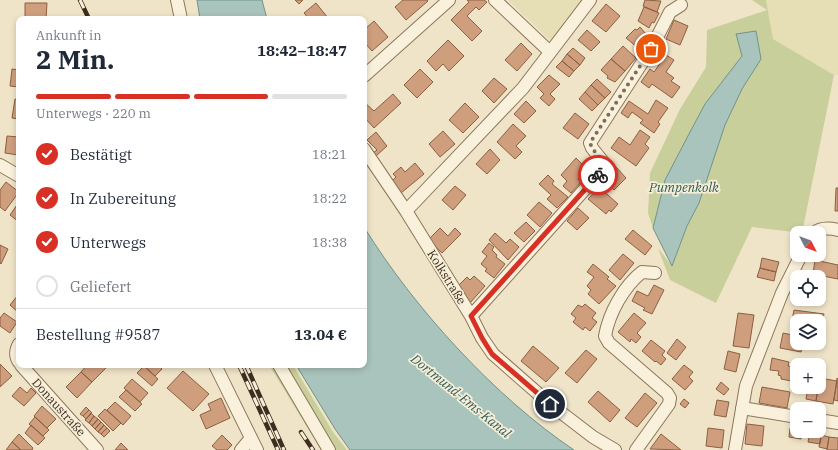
<!DOCTYPE html>
<html lang="de">
<meta charset="utf-8">
<style>
body{margin:0;font-family:"IBM Plex Serif",serif;background:#f2f2f3;color:#1f2937;height:100vh;display:flex;flex-direction:column;font-size:15px;white-space:nowrap}
*{box-sizing:border-box;margin:0}
p{font-size:13px;color:#747a83}
.icon{flex:none;width:22px;height:22px;fill:none;stroke:currentColor;stroke-width:2;stroke-linecap:round;stroke-linejoin:round}
.map{position:relative;flex:1;overflow:hidden}
.panel{position:absolute;left:16px;top:16px;width:351px;height:352px;display:flex;flex-direction:column;background:#fff;border-radius:8px;box-shadow:0 2px 6px #0003}
.panel>*{flex:none}
.needle{width:26px;rotate:132deg}
.controls{position:absolute;left:790px;top:226px;display:grid;gap:8px}
.controls a{display:grid;place-items:center;width:36px;height:36px;border-radius:8px;background:#fff;box-shadow:0 2px 6px #0003;font-size:20px}
.pin{position:absolute;display:grid;place-items:center;width:34px;height:34px;color:#fff;margin:-17px;border:2px solid #fff;border-radius:50%;box-shadow:0 1px 4px #0007}
.courier{position:absolute;display:grid;place-items:center;width:40px;height:40px;margin:-20px;border:3px solid #d93025;border-radius:50%;background:#fff;color:#222;box-shadow:0 1px 5px #0007}
.summary em{font-style:normal;font-weight:800}
.summary div{display:flex;flex-direction:column-reverse}
.summary{display:flex;align-items:center;justify-content:space-between;height:68px;padding:0 20px}
h1{font-size:26px;font-weight:800;line-height:30px}
.bar{display:grid;grid-template-columns:repeat(4,1fr);gap:6px 4px;align-content:center;height:48px;padding:0 20px}
.bar i{height:5px;border-radius:3px;background:#e0e1e3}
.bar .active{background:#d93025}
.bar p{grid-column:span 4}
.line{display:flex;align-items:center;gap:10px;padding:0 20px;border-top:1px solid #e0e1e3}
.line div{flex:1}
ol{padding:0 20px;list-style:none}
li{display:flex;align-items:center;gap:12px;height:44px}
li p{margin-inline-start:auto}
li .icon{padding:4px;border-radius:50%;background:#d93025;color:#fff;stroke-width:4}
li:last-child{color:#747a83}
li i{width:22px;height:22px;border:2px solid #e0e1e3;border-radius:50%}
.map>svg:first-child{display:block}
.farmland{fill:#e6deb5}
.green{fill:#c9cf9b}
.water{fill:#a9c4bc;stroke:#6f938a}
.building{fill:#cf9f7d;stroke:#8d5f41}
.lines{fill:none;stroke-linecap:round;stroke-linejoin:round}
.minor-casing{stroke:#8d765c;stroke-width:14}
.minor{stroke:#faf1dc;stroke-width:12}
.rail-casing{stroke:#3d2e20;stroke-width:4.5}
.rail{stroke:#f7eed8;stroke-width:3;stroke-dasharray:9;stroke-linecap:butt}
.done{stroke:#7c6e5b;stroke-width:4;stroke-dasharray:0 7.2}
.route{stroke:#d93025;stroke-width:5}
.labels{text-anchor:middle;dominant-baseline:central;stroke-width:3.5;stroke-linejoin:round;paint-order:stroke}
.street-label{font-size:12px;fill:#3d2e20;stroke:#f7eed8}
.water-label{font-size:13px;font-style:italic;fill:#2f5d5a;stroke:#f7eed8}
</style>
<div class="map">
<svg width="838" height="450" viewBox="0 0 838 450">
<rect width="100%" height="100%" fill="#f0e4c8"/>
<path class="farmland" d="M508,0H584L552,42Z
M766,0H838V75H834L773,39Z"/>
<path class="green" d="M752,0H766L773,39L834,75L802,233L752,227L716,303L670,280L658,248L672,266L687,226L699,203L725,125L742,89L761,59L756,31L742,56L705,104L690,132L665,180L653,228L648,213L650,173L680,109L706,67L707,30L767,10Z
M269,365H293L333,432L347,450H321Z"/>
<path class="water" d="M197,0H262L267,19H200Z
M756,31L761,59L742,89L725,125L699,203L687,226L672,266L653,228L665,180L690,132L705,104L742,56L736,34Z
M364,227C414,308 495,397 574,450H350L335,429L296,365H364Z"/>
<path class="building" d="M295,0H303L299,4Z
M403,0H427L428,1L406,20L395,7Z
M467,0H484L487,2L479,10L476,7L467,16L482,31L472,41L451,20L469,2Z
M645,0L661,1L657,12L643,6Z
M25,3H47L46,19H25Z
M316,3L328,18L327,19H309L304,13Z
M606,4L620,16L606,32L592,21Z
M644,7L659,13L654,23L652,22L649,28L638,21Z
M674,20L688,26L680,45L666,39Z
M374,21L388,37L372,51L364,42V30Z
M640,27L646,34L644,36L647,39L638,48L626,38L635,29L637,30Z
M587,30L600,42L591,51L578,40Z
M448,40L464,56L449,71L443,64L436,71L427,61Z
M521,43L532,54L517,71L505,60Z
M623,46L636,58L625,71L611,59Z
M573,48L585,58L580,65L567,54Z
M567,54L580,65L574,71L562,61Z
M666,55L674,60L666,72L674,78L671,81L680,87L672,98L652,84L649,88L641,82L650,69L654,72Z
M611,59L625,71L615,82L607,78L608,76L601,70Z
M562,61L574,71L569,77L556,67Z
M12,69L19,70V87L10,86Z
M420,69L433,82L417,98L404,85Z
M549,75L560,84L550,94L555,99L549,106L540,98L544,94L537,87Z
M494,78L507,89L494,103L482,91Z
M597,79L611,92L605,98L591,85Z
M591,85L605,98L598,105L585,92Z
M585,92L598,105L592,111L579,99Z
M393,94L401,103L374,128L364,117V102L374,111Z
M15,99L19,100V119L12,118Z
M656,100L668,108L658,122L660,124L654,133L640,123L643,120L632,112L628,118L621,113L629,101L648,114Z
M526,101L536,111L524,123L514,114Z
M465,103L479,117L463,133L449,120Z
M575,113L589,124L578,139L563,128Z
M513,124L526,136L516,146L522,152L515,159L497,142Z
M640,130L650,137L645,144L649,148L636,166L611,148L619,137L630,145Z
M443,131L455,144L440,157L429,144Z
M376,132L387,146L376,156L373,153L377,150L367,140Z
M7,136L19,137L18,155L5,153Z
M490,149L500,160L487,174L476,164Z
M576,158L587,169L578,179L581,182L571,193L563,186L567,181L561,175Z
M415,163L424,174L401,193L392,181L396,177L393,174L401,167L405,172Z
M616,167L626,178L614,190L604,180Z
M548,175L554,181L552,184L568,197L557,208L547,199L551,195L539,184Z
M6,182L19,192L5,211L0,207V190Z
M455,186L466,195L453,210L442,200Z
M599,187L618,204L611,212L609,210L606,214L588,199Z
M836,188H838V211H835Z
M19,202V222L10,215Z
M539,202L552,213L540,227L527,215Z
M578,208L589,218L577,230L567,221Z
M526,222L535,231L524,242L514,233Z
M440,228L448,236L455,228L461,234L442,253L428,240Z
M633,230L652,246L645,255L625,239Z
M495,233L506,243L510,239L519,247L508,260L489,240Z
M489,243L494,247L492,250L497,255L496,257L505,264L494,278L485,271L487,269L481,264L487,256L482,252Z
M0,245L8,249L1,264L0,263Z
M623,254L634,263L620,280L609,270Z
M762,258L779,262L776,272L760,268Z
M815,260L838,265V279L813,274Z
M593,264L609,277L607,279L616,286L599,304L588,294L591,290L587,286L594,277L587,272Z
M760,268L776,272L774,281L757,277Z
M474,276L485,286L470,303L463,297L465,294L457,287L467,277L470,280Z
M654,285L664,290L652,314L643,310L645,308L632,301L637,291L648,296Z
M18,295L19,296V313L10,305Z
M798,299H819L818,304Z
M585,304L596,313L592,318L597,322L590,331L585,327L583,330L573,322L576,318L571,314L578,305L582,307Z
M794,310L824,314L820,332L819,321H797V326L791,325Z
M4,313L17,322L10,333L0,326V318Z
M634,313L646,323L637,333L641,337L636,343L631,339L630,342L618,332Z
M738,313L754,315L749,348L733,346Z
M783,333L797,336V343H803L801,352L780,348Z
M677,339L686,347L676,360L667,353Z
M651,340L665,351L662,355L666,359L661,365L656,361L655,362L642,351Z
M533,346L559,368L546,382L521,361Z
M586,350L597,359L577,383L565,373Z
M728,351L740,354L736,372L724,369Z
M772,358L789,362L788,366L797,368V382L781,379V376L778,375L779,371L770,370Z
M0,364L12,376L0,387Z
M87,365H105L107,367L92,382L81,372Z
M143,365H158L162,369L155,376Z
M684,365L693,372L689,377L693,381L685,390L672,379Z
M144,366L158,379L152,386L137,373Z
M183,371L209,394L193,411L167,388Z
M81,372L92,382L77,398L66,387Z
M820,378L837,381L833,404L816,401Z
M837,378L838,379V401L834,400Z
M132,379L148,393L140,402L124,388Z
M721,382L729,389L724,395L716,389Z
M20,387L27,393L31,388L36,393L24,406L12,396Z
M762,387L790,392L787,408L759,403Z
M808,387H818L816,401L806,399Z
M126,390L142,404L135,411L119,397Z
M598,391L620,410L610,422L588,402Z
M645,393L657,403L637,427L625,418Z
M221,398L230,418L206,429L200,415L211,410L208,404Z
M684,399L689,403L685,408L680,404Z
M717,400L729,402L726,417L714,415Z
M115,402L131,416L123,425L107,410Z
M42,406L56,419L47,428L34,416Z
M86,407L89,410L83,416L80,414Z
M105,409L121,423L113,431L98,416Z
M89,410L92,413L86,419L83,416Z
M91,413L94,416L89,423L85,420Z
M94,416L98,419L92,426L89,423Z
M35,417L49,430L43,436L29,424Z
M98,419L101,422L95,429L92,426Z
M101,422L104,425L98,432L95,429Z
M747,424L764,426L762,446L745,444Z
M31,425L45,438L38,445L25,433Z
M104,425L107,428L101,434L98,432Z
M107,428L110,431L104,437L101,434Z
M708,428L724,430L722,448L706,446Z
M790,428L797,429V431H819V429H822L820,444L808,442L809,437L802,435L801,439L789,437Z
M19,434L33,448L32,450H21L12,442Z
M661,434L681,450L650,449Z
M222,435L232,445L227,450H217L212,446Z
M821,435L829,437L827,449L819,447Z
M829,437L838,438V450H827Z
M12,442L21,450H6Z
M121,443L128,450H115Z"/>
<g class="lines">
<g class="minor-casing">
<path id="minor" d="M177,0L181,19
M495,0L550,52
M364,76L449,0
M364,149L406,211L471,316L482,338L493,354L550,404L593,437L615,450
M0,165L19,176
M406,211L523,88L590,0
M814,233C821,227 830,228 838,230
M471,316L602,170L604,163L592,148L590,143L651,49L670,12L681,5
M19,344C15,351 15,356 19,362
M21,365L97,450
M215,365L257,450
M279,365L329,450
M742,408L797,417
M819,420L838,423
M241,450L251,438
M636,450L669,404L670,398L667,393L609,343L605,336C609,313 624,286 642,272L655,273
M735,450L746,386L782,293L801,255"/>
</g>
<use href="#minor" class="minor"/>
<g class="rail-casing">
<path id="rail" d="M80,0L89,19
M239,365L278,450
M246,365L284,450
M301,432L313,450"/>
</g>
<use href="#rail" class="rail"/>
</g>
<g class="lines">
<path class="done" d="M598,175L602,170L604,163L592,148L590,143L651,49"/>
<path class="route" d="M550,404L492,354L482,338L471,316L598,175"/>
</g>
<g class="labels">
<g class="street-label">
<text transform="translate(447 277) rotate(58)">Kolkstraße</text>
<text transform="translate(59 407) rotate(48)">Donaustraße</text>
</g>
<g class="water-label">
<text x="684" y="187">Pumpenkolk</text>
<text transform="translate(461 396) rotate(39)">Dortmund-Ems-Kanal</text>
</g>
</g>
</svg>
<div class="controls">
<a><svg class="needle" viewBox="-14 -14 28 28"><path d="M0-13l5 13h-10z" fill="#e53935"/><path d="M0 13l5-13h-10z" fill="#747a83"/></svg></a>
<a><svg class="icon" aria-label="locate" viewBox="0 0 24 24"><circle cx="12" cy="12" r="6"/><path d="M12 2v4M12 18v4M2 12h4M18 12h4"/></svg></a>
<a><svg class="icon" aria-label="layers" viewBox="0 0 24 24"><path d="M12 4l9 5-9 5-9-5zM3 14l9 5 9-5"/></svg></a>
<a>+</a>
<a>−</a>
</div>
<div class="pin" style="left:651px;top:49px;background:#ea580c"><svg class="icon" aria-label="bag" viewBox="0 0 24 24"><path d="M5 8h14l-1 12H6zM9 8a3 3 0 0 1 6 0"/></svg></div>
<div class="pin" style="left:550px;top:404px;background:#1f2937"><svg class="icon" aria-label="home" viewBox="0 0 24 24"><path d="M3 11l9-7 9 7M6 9v11h12V9"/></svg></div>
<div class="courier" style="left:598px;top:175px"><svg class="icon" aria-label="bike" viewBox="0 0 24 24"><circle cx="6" cy="16" r="4"/><circle cx="18" cy="16" r="4"/><path d="M6 16l4-8h5l3 8M10 8l3 8H6M13 5h3"/></svg></div>
<section class="panel">
<div class="summary"><div><h1>2 Min.</h1><p>Ankunft in</p></div><em>18:42–18:47</em></div>
<div class="bar"><i class="active"></i><i class="active"></i><i class="active"></i><i></i><p>Unterwegs · 220 m</p></div>
<ol>
<li><svg class="icon" aria-label="check" viewBox="0 0 24 24"><path d="M5 12l5 5 9-10"/></svg>Bestätigt<p>18:21</p></li>
<li><svg class="icon" aria-label="check" viewBox="0 0 24 24"><path d="M5 12l5 5 9-10"/></svg>In Zubereitung<p>18:22</p></li>
<li><svg class="icon" aria-label="check" viewBox="0 0 24 24"><path d="M5 12l5 5 9-10"/></svg>Unterwegs<p>18:38</p></li>
<li><i></i>Geliefert</li>
</ol>
<div class="line" style="height:52px"><div>Bestellung #9587</div><b>13.04 €</b></div>
</section>
</div>
